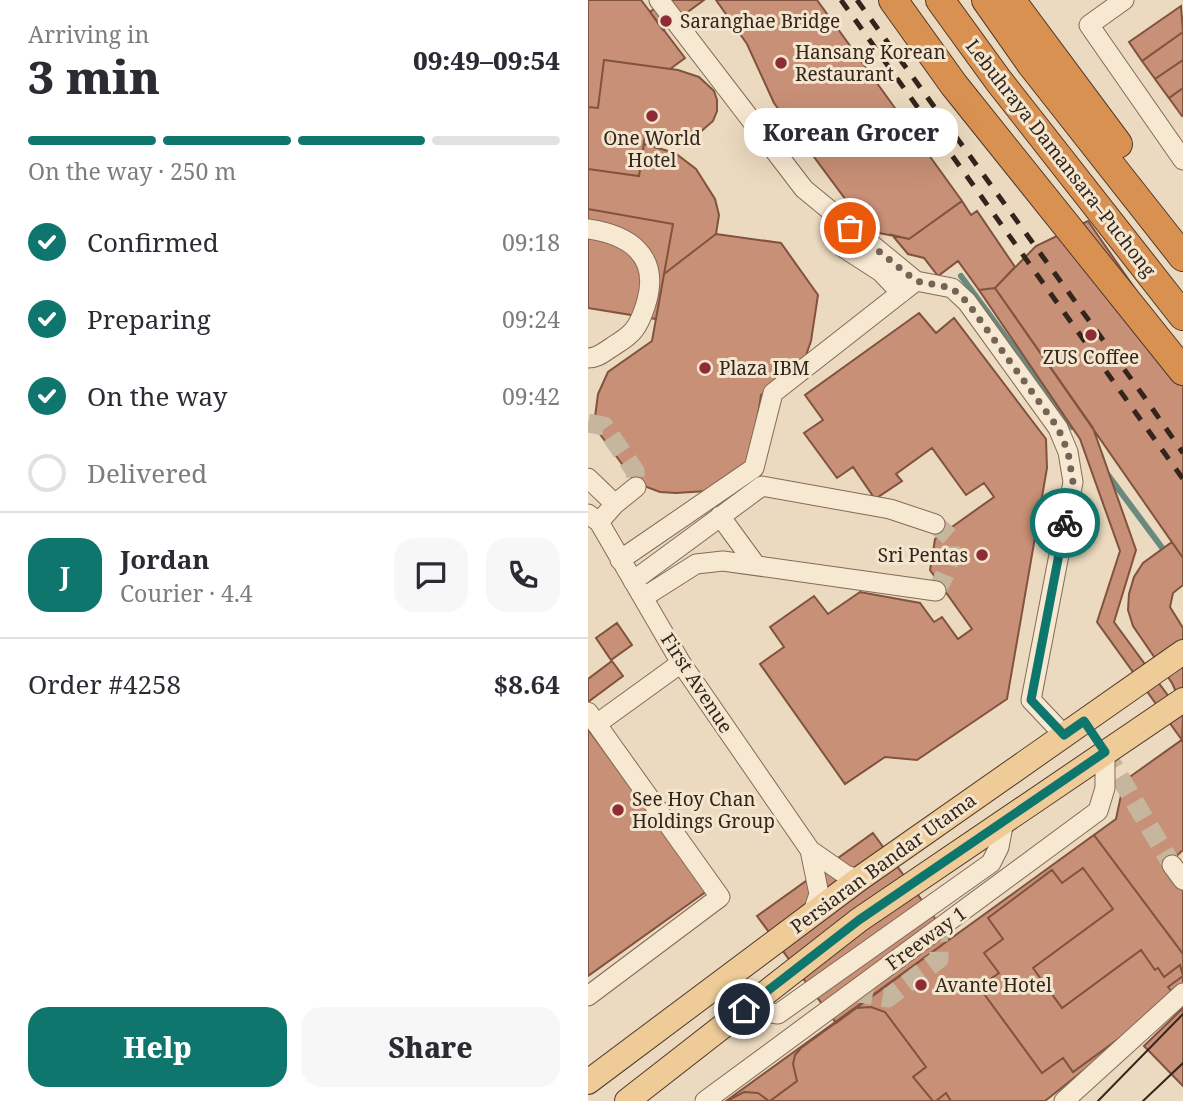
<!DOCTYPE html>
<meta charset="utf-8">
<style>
body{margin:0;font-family:"Noto Serif",serif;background:#f7f7f7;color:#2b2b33;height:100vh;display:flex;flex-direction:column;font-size:26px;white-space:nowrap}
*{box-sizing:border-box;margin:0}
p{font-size:23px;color:#7c7c81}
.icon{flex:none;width:38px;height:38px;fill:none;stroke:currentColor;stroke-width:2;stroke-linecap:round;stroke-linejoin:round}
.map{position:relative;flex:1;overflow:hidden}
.side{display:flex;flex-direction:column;background:#fff;width:588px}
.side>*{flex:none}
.pin{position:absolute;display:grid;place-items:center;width:60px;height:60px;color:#fff;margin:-30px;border:4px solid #fff;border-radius:50%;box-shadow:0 2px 7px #0007}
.courier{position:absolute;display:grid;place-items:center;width:70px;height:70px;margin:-35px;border:5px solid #0f766e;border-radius:50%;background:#fff;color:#222;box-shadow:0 2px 9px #0007}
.bubble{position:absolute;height:49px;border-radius:21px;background:#fff;box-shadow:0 7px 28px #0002;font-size:23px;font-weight:800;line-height:49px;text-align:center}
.summary em{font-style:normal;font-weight:800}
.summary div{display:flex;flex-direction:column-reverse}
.summary{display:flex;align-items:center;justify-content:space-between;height:119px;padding:0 28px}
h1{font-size:46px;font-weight:800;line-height:52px}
.bar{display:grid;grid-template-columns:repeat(4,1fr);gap:10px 7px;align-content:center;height:84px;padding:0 28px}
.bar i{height:9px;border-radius:5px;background:#e1e1e2}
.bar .current{background:#0f766e}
.bar p{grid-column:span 4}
.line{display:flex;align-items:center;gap:18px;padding:0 28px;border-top:2px solid #e1e1e2}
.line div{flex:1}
.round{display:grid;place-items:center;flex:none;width:74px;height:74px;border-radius:21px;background:#f7f7f7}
ol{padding:0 28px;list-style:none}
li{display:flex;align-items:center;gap:21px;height:77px}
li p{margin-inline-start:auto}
li .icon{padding:7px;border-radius:50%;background:#0f766e;color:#fff;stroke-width:4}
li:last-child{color:#7c7c81}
li i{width:38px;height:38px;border:4px solid #e1e1e2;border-radius:50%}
.primary-button{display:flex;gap:14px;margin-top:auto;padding:14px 28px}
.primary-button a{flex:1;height:80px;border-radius:21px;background:#0f766e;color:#fff;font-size:28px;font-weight:800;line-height:80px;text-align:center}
.primary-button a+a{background:#f7f7f7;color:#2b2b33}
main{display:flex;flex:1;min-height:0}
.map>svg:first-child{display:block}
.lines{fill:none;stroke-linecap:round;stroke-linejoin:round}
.stream{stroke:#6a8a7f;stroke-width:6}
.building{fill:#c89076;stroke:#81533f;stroke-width:2}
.minor-tunnel{stroke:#c6b69e;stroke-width:19;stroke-dasharray:19 10;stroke-linecap:butt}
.minor-casing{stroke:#836b58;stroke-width:21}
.major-casing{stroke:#503a2c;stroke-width:26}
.highway-casing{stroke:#503a2c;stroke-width:30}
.minor{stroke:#f7e8d1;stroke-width:19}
.major{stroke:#eecb97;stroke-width:24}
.highway{stroke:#d89151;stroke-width:28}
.tram{stroke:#33251c;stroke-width:2}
.rail{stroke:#33251c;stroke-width:5;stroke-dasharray:12 12;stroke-linecap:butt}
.done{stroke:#736455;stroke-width:7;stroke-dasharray:0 12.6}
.route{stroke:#0f766e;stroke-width:9}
.poi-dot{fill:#8f2b35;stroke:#f3e5ce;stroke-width:2.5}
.labels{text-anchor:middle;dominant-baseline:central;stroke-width:6;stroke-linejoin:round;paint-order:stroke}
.poi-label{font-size:19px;fill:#33251c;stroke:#f3e5ce;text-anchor:start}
.street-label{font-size:19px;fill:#33251c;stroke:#f3e5ce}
</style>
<main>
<section class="side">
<div class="summary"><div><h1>3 min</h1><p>Arriving in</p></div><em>09:49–09:54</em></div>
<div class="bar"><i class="current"></i><i class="current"></i><i class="current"></i><i></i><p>On the way · 250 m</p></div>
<ol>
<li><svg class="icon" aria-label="check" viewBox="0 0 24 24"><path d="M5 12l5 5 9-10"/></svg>Confirmed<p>09:18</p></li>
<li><svg class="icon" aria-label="check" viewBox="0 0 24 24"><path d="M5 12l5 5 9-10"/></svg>Preparing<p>09:24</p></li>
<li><svg class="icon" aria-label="check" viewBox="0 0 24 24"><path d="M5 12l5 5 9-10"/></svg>On the way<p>09:42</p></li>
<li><i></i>Delivered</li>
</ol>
<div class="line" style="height:126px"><b class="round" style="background:#0f766e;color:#fff">J</b><div><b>Jordan</b><p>Courier · 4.4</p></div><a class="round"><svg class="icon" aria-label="chat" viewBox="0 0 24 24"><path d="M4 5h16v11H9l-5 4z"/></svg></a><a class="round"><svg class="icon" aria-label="phone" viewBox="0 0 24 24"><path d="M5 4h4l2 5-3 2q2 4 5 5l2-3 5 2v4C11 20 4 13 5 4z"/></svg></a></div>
<div class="line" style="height:91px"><div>Order #4258</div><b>$8.64</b></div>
<div class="primary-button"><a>Help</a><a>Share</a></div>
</section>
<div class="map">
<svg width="595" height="1101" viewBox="0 0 595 1101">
<rect width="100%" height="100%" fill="#ebdabf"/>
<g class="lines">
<path class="stream" d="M373,276L484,427
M520,475L578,553"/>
</g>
<path class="building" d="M0,0H53L97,58L82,69L16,60L10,108L0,107Z
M78,0H116L75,30L62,12Z
M128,0H229L374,201L321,239L281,231L186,103L159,44Z
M593,6L595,32L554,61L541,42Z
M595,32V60L567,79L554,61Z
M16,60L90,70L111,77L126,91L129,100V111L125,121L110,134L99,136L58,129L51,176L0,169V107L10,108Z
M595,60V88L581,98L567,79Z
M595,88V115L594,116L581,98Z
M56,144L87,153L108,169L127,199L131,215L128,234L76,274L85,224L0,209V169L51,176Z
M374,201L383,215L389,211L427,267L407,288L391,290L370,261L350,276L336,258L320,254L304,235L321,239Z
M0,209L85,224L68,319L0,308Z
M500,221L595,358V558L407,288L448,246Z
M128,234L193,243L230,295L223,341L215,364L173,395L163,460L119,491L88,493L72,492L48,483L9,430L7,417L10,394L20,372L64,341L76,274Z
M407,288L505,428L548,550L526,622L595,716L594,740L509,622L532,551L492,439L391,290Z
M331,313L348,333L366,318L458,439L459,468L419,699L329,760L297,757L257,784L172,664L196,647L182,627L226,596L240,614L272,592L332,603L346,622L354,617L370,639L384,629L342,570L347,539L406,497L396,483L378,495L344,448L308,474L314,481L287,499L265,467L249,478L216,433L235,420L217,395Z
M584,542L595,558V585L585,593L582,607L595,628V707L584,683L545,626L540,610L541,594L546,577L555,563Z
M29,623L44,645L23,660L8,638Z
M24,661L35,676L0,702V679Z
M0,729L119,891L0,976Z
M595,739V850L579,865L595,890V954L506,835L528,819L536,781Z
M285,833L362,939L248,1023L169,916Z
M506,835L595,954V989L588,997L457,1101H138Z
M495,868L525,909L445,968L474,1008L553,950L567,970L570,968L576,977L592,965L595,976L580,987L588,997L485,1072L475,1058L454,1073L391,987L411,973L396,953L415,939L400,918L464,870L474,883Z
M283,1007L297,1012L338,1067L325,1077L345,1101H182L209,1081L205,1064L207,1055L213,1048L268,1008Z
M595,1008V1086L556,1046Z
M156,1092L170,1093L181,1101H139Z
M358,1093L363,1101H348Z"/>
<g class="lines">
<path class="minor-tunnel" d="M0,423L16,426L47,471L48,487
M347,524L362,537C364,559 359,573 348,591
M517,752L584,865
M266,992L300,998L351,959L350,929"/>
<g class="minor-casing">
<path id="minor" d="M71,0L216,189L328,281L364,288L379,302L470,428L480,452L485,482L443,700L476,735
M536,0L501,25L595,160
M262,228L254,234L256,248L293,272L313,293
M0,229C41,235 71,255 59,300C56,311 50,327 42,334C37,339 30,343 24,347C16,352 10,358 0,358
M0,478L27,504
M0,514L11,522L93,663L222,850L231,894L225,912
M132,516L167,564
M11,522L27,504L48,487
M32,560L166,468L185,393L328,281
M45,581L174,486L302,509L347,524
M56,597L108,564L135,561L348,591
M0,712L132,897L0,996
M10,723L93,663
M222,850L258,875L271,879
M584,865L595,880
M157,1009L190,1014L403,863L411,847L416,821
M117,1101L510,811L517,788V752
M476,1101L595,993"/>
</g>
<g class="major-casing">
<path id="major" d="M0,1082L271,879L595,652
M39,1101L271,920L595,700"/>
</g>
<g class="highway-casing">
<path id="highway" d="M305,0L366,85L595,371
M352,0L410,80L595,316
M398,0L443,64L595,257
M423,0L530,144"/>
</g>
<use href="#minor" class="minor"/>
<use href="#major" class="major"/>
<use href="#highway" class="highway"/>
<path class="tram" d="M510,1101L595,1014
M555,1101L595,1063"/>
<path class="rail" d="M253,0L595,479
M269,0L557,398L595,453"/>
</g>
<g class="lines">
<path class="done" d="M262,228L328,281L364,288L379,302L470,428L480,452L485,482L477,523"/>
<path class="route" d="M156,1009L271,920L517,752L496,721L476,735L443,700L477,523"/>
</g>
<g class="poi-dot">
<circle cx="78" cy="21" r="7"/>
<circle cx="193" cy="63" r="7"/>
<circle cx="64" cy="116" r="7"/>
<circle cx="503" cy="335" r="7"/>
<circle cx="117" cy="368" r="7"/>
<circle cx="394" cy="555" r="7"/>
<circle cx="30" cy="810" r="7"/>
<circle cx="333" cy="985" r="7"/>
</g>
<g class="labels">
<g class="poi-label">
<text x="92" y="21">Saranghae Bridge</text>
<text x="207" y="52">Hansang Korean<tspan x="207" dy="22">Restaurant</tspan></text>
<text x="64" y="138" text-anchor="middle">One World<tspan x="64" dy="22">Hotel</tspan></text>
<text x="503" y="357" text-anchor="middle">ZUS Coffee</text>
<text x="131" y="368">Plaza IBM</text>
<text x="380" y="555" text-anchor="end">Sri Pentas</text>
<text x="44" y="799">See Hoy Chan<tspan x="44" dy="22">Holdings Group</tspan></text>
<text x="347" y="985">Avante Hotel</text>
</g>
<g class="street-label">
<text transform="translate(473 158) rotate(52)">Lebuhraya Damansara–Puchong</text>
<text transform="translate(109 683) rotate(57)">First Avenue</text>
<text transform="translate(295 863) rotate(-36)">Persiaran Bandar Utama</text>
<text transform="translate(338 938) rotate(-36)">Freeway 1</text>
</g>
</g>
</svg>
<div class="pin" style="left:262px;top:228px;background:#ea580c"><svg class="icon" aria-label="bag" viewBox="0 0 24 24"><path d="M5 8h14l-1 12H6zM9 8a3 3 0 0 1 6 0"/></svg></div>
<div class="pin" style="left:156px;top:1009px;background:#1f2937"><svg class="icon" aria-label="home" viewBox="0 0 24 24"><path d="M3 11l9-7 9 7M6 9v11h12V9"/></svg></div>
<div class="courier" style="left:477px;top:523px"><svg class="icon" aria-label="bike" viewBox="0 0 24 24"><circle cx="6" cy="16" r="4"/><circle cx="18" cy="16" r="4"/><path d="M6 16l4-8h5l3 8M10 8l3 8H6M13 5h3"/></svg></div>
<div class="bubble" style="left:156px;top:108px;width:214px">Korean Grocer</div>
</div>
</main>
